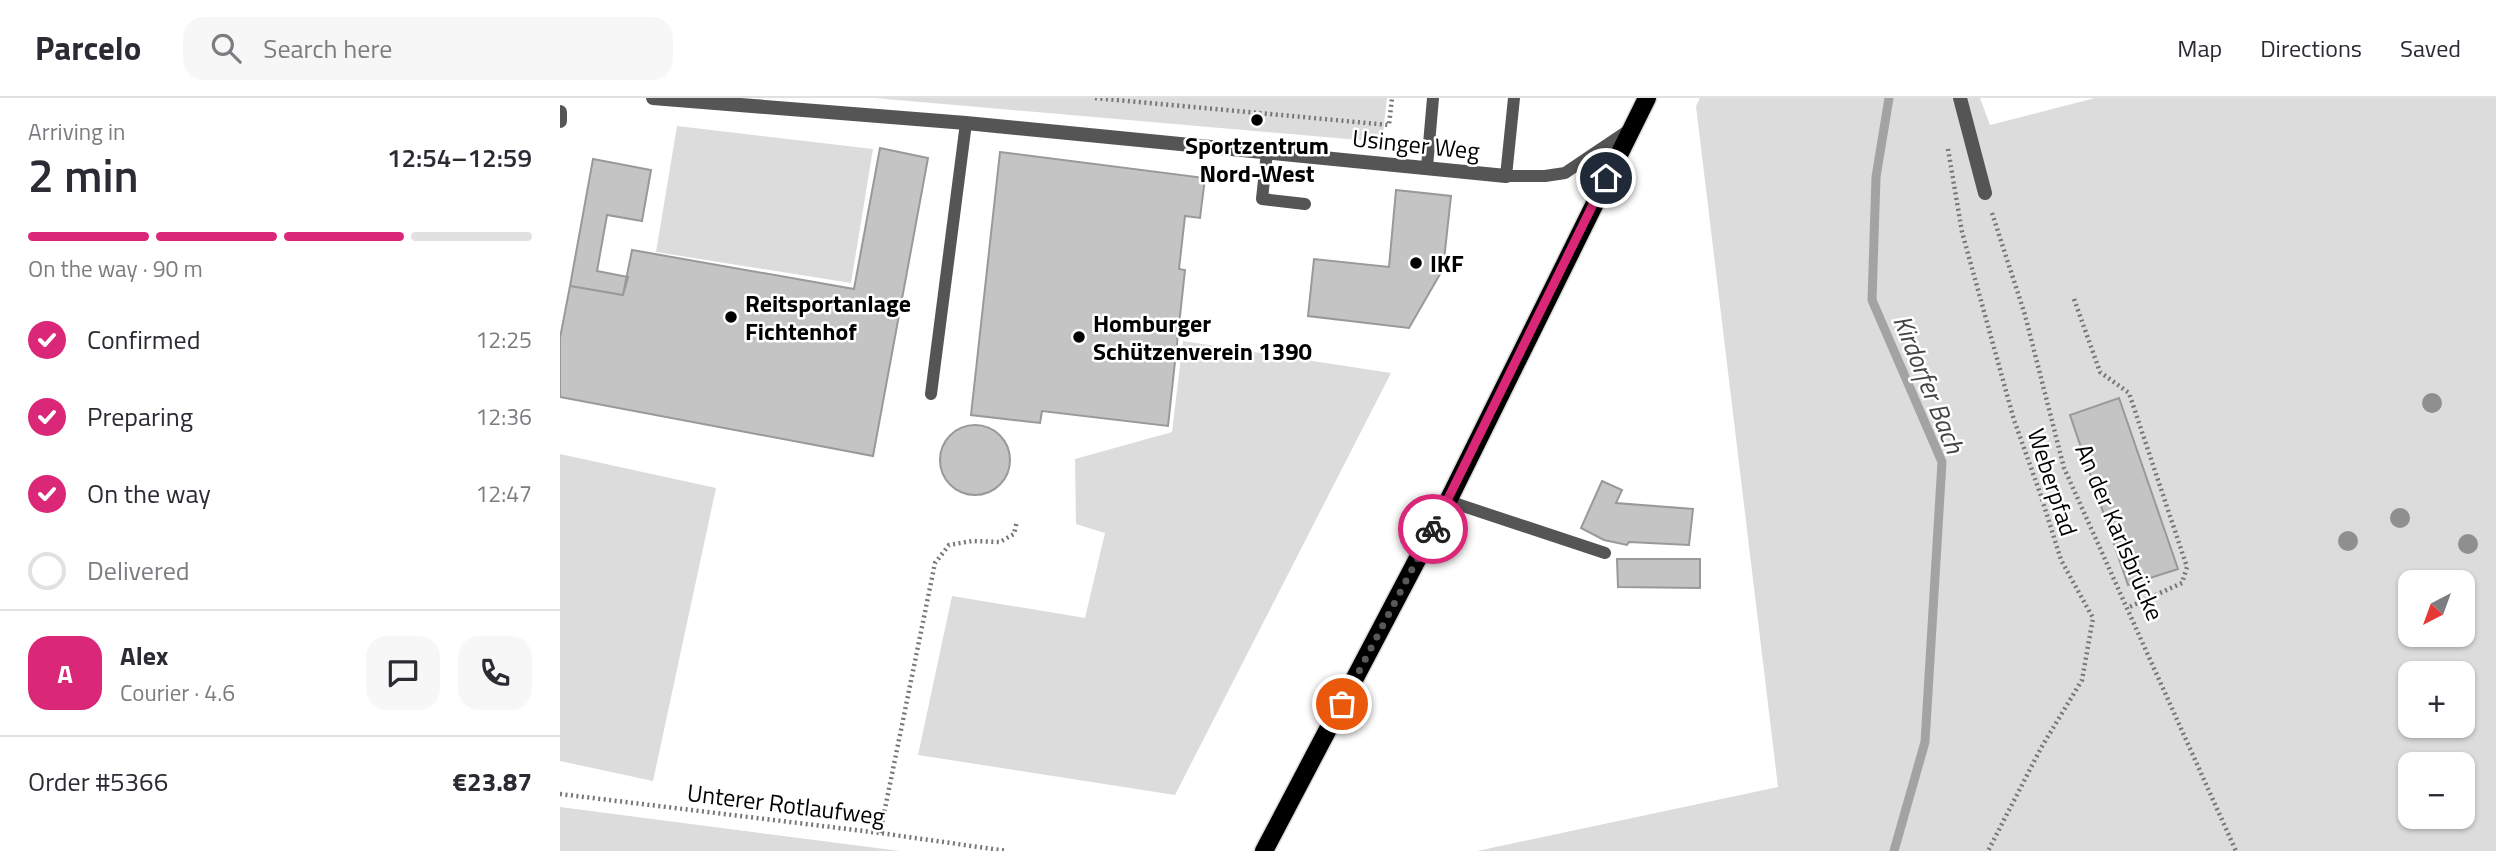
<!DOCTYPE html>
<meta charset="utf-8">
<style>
body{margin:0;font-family:"Titillium Web",sans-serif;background:#f7f7f7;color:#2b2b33;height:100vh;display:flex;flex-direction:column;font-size:26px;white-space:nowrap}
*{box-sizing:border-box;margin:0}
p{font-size:23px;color:#7c7c81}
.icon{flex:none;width:38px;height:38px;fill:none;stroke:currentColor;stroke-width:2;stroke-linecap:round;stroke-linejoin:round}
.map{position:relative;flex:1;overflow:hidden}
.drawer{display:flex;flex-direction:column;background:#fff;width:560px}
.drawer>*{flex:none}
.needle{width:46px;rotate:221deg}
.buttons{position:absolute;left:1838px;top:472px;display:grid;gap:14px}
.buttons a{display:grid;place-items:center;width:77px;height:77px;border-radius:14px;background:#fff;box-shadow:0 2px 5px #0004;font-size:35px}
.pin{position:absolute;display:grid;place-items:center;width:60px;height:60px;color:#fff;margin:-30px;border:4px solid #fff;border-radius:50%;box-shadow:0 2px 7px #0007}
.courier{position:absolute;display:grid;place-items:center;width:70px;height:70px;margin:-35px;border:5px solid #db2777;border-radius:50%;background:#fff;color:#222;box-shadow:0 2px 9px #0007}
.headline em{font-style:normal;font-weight:600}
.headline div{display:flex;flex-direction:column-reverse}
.headline{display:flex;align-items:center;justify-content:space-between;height:119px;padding:0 28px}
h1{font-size:46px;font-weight:600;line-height:52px}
.bar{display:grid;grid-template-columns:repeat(4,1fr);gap:10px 7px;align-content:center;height:84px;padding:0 28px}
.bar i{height:9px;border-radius:5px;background:#e1e1e2}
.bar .current{background:#db2777}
.bar p{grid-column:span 4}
.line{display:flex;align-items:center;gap:18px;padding:0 28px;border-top:2px solid #e1e1e2}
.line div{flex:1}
.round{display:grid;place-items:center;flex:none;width:74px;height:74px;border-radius:21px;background:#f7f7f7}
ol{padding:0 28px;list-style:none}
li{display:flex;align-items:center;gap:21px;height:77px}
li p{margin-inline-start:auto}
li .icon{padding:7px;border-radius:50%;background:#db2777;color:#fff;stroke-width:4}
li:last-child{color:#7c7c81}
li i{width:38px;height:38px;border:4px solid #e1e1e2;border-radius:50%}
header{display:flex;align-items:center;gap:42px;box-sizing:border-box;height:98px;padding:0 35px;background:#fff;border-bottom:2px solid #e1e1e2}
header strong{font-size:33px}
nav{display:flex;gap:38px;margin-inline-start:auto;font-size:24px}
.search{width:490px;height:63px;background:#f7f7f7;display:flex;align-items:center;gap:18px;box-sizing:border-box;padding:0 24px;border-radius:21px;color:#7c7c81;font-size:26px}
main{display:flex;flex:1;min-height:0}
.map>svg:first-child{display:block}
.green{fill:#dcdcdc;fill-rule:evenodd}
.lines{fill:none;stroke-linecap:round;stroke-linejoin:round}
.stream{stroke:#a3a3a3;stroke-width:9}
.building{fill:#c4c4c4;stroke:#999;stroke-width:2}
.primary-casing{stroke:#dbdbdb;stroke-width:21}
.path{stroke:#777;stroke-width:4.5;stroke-dasharray:2 3.5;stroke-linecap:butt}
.lane{stroke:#555;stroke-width:12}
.street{stroke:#555;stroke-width:14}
.primary{stroke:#000;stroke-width:18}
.tree{fill:#8f8f8f}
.done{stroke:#595959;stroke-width:7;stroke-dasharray:0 12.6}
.route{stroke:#db2777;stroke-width:9}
.poi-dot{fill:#000;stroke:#fff;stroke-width:2.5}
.labels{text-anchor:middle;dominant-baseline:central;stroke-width:5;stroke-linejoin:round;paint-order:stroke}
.street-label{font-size:24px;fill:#000;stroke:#fff}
.poi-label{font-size:24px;font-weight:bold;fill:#000;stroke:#fff;text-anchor:start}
.water-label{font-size:26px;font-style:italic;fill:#444;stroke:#fff}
</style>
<header>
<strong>Parcelo</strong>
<div class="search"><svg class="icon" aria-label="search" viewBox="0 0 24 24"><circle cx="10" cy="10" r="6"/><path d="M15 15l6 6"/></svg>Search here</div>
<nav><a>Map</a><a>Directions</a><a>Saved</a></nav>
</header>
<main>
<section class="drawer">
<div class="headline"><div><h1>2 min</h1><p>Arriving in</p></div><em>12:54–12:59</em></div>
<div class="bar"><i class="current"></i><i class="current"></i><i class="current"></i><i></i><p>On the way · 90 m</p></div>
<ol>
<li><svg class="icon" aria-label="check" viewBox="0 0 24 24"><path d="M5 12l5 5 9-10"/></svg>Confirmed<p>12:25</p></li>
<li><svg class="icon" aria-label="check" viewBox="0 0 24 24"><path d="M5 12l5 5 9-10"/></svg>Preparing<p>12:36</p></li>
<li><svg class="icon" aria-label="check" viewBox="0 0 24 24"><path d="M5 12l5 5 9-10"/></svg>On the way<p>12:47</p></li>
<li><i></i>Delivered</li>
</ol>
<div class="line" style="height:126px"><b class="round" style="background:#db2777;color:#fff">A</b><div><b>Alex</b><p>Courier · 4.6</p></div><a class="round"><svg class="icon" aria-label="chat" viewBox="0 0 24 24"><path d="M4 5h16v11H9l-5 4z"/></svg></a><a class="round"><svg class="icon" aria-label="phone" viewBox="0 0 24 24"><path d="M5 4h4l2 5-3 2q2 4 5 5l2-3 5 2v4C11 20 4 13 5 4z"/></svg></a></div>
<div class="line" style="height:91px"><div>Order #5366</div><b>€23.87</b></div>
</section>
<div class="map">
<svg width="1936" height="753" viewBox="0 0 1936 753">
<rect width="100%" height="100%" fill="#fff"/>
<path class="green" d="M315,0H827L822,44Z
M1140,0H1420L1430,27L1535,0H1936V753H917L1218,689L1136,8ZM1850,485H1902V537H1850ZM1850,576H1902V628H1850ZM1850,667H1902V719H1850Z
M117,28L313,51L291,185L96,154Z
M623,243L831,275L615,697L358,657L392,498L525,520L545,435L516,426L515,361L612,334Z
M0,356L156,390L93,683L0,663Z
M0,709L340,753H0Z"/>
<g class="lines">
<path class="stream" d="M1329,0L1316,79L1312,202L1382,364L1365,644L1334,753"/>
</g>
<path class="building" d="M320,50L368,60L313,358L0,299V240L10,188L63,197L72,152L294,191Z
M440,54L645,80L640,120L625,118L619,171L625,172L608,328L482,313L480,325L411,317Z
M33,61L91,72L82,123L47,117L37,173L68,179L63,197L10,188Z
M836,92L891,98L883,171L849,230L748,218L754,161L829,169Z
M1559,300L1618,471L1568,487L1510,317Z
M380 362a35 35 0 1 1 70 0a35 35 0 1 1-70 0Z
M1042,383L1062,392L1056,405L1133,411L1129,447L1069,444L1067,447L1044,442L1021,430Z
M1057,461H1140V490L1058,489Z"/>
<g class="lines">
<g class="primary-casing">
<path id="primary" d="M704,753L888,403L1087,0"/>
</g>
<path class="path" d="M535,0L829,27L832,0
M1388,51L1402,134L1454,322L1480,395L1501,462L1533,520L1522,582L1481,650L1428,753
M1432,115L1465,217L1504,370L1676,753
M1514,201L1540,274L1569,295L1627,469L1622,485L1567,510
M0,696L320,735L447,753
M320,735L375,465L389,447L412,443L440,444L454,436L457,423"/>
<path class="lane" d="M954,0L946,78H985L1005,75L1069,32
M707,54L702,101L745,106
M867,69L873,0
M371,296L406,25
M888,403L1045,455"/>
<path class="street" d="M93,0L406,25L946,78
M1400,0L1425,95
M0,14V23"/>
<use href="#primary" class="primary"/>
</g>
<g class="tree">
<circle cx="1872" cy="305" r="10"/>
<circle cx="1840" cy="420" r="10"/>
<circle cx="1788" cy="443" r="10"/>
<circle cx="1908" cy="446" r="10"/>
</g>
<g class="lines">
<path class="done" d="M782,606L873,431"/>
<path class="route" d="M873,431L1046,80"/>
</g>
<g class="poi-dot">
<circle cx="697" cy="22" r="7"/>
<circle cx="856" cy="165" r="7"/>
<circle cx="171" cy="219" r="7"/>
<circle cx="519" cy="239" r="7"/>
</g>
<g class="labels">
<g class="street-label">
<text transform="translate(856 46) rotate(6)">Usinger Weg</text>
<text transform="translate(1493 384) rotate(72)">Weberpfad</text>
<text transform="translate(1560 434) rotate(67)">An der Karlsbrücke</text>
<text transform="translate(226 706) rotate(7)">Unterer Rotlaufweg</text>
</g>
<g class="poi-label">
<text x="697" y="47" text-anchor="middle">Sportzentrum<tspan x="697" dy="28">Nord-West</tspan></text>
<text x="870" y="165">IKF</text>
<text x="185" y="205">Reitsportanlage<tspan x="185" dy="28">Fichtenhof</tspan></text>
<text x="533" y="225">Homburger<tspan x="533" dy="28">Schützenverein 1390</tspan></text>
</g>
<g class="water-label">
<text transform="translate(1369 286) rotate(68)">Kirdorfer Bach</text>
</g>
</g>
</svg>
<div class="buttons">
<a><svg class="needle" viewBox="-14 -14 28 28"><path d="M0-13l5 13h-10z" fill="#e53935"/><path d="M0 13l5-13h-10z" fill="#7c7c81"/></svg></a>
<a>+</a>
<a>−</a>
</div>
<div class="pin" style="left:782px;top:606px;background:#ea580c"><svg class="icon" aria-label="bag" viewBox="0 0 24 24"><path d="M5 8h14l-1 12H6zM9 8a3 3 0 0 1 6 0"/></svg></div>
<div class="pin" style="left:1046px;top:80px;background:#1f2937"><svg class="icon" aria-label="home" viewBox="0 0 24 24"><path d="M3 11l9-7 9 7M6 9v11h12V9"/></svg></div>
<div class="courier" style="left:873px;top:431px"><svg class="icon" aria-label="bike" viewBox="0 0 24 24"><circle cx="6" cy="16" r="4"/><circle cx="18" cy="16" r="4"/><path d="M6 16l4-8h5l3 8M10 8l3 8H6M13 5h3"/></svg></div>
</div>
</main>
